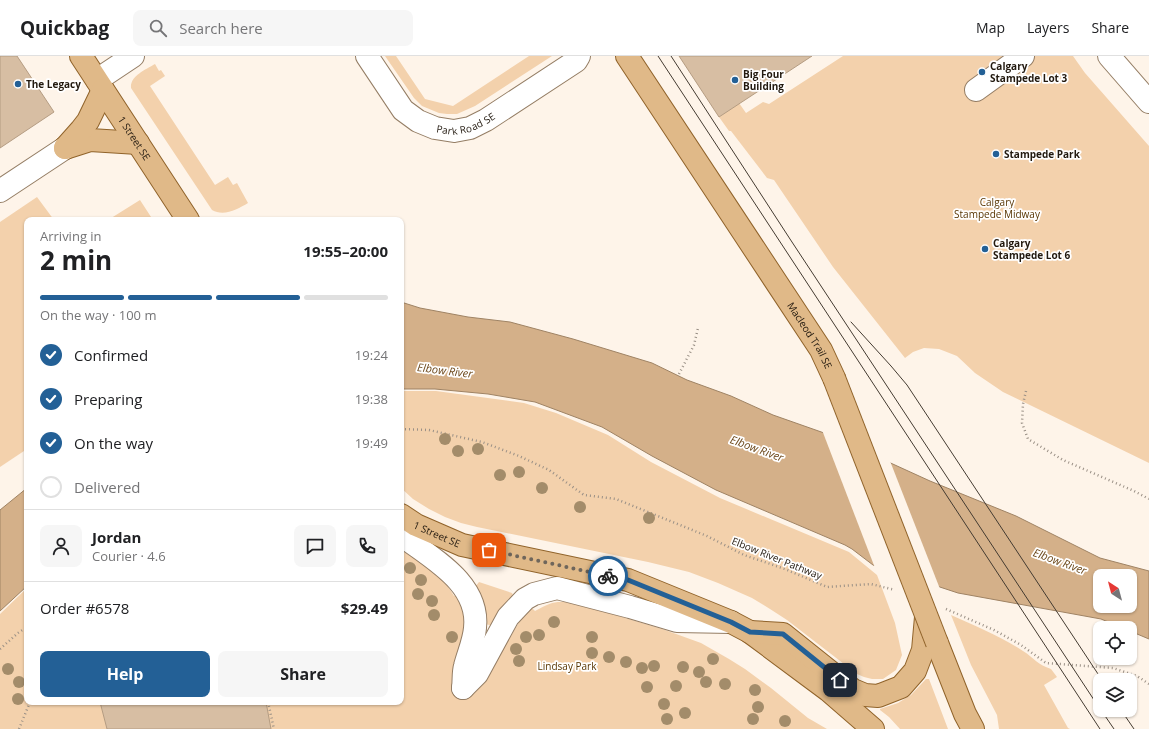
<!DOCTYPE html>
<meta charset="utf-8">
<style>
body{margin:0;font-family:"Open Sans",sans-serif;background:#f6f6f6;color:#202124;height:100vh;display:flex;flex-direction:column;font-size:15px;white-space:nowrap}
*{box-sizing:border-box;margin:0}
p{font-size:13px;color:#757577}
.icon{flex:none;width:22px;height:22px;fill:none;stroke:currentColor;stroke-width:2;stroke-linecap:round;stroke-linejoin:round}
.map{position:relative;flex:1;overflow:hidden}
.sheet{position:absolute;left:24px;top:161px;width:380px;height:488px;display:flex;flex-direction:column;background:#fff;border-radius:8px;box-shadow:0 1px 3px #0004}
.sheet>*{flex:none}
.needle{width:26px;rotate:324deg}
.fabs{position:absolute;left:1093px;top:513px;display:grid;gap:8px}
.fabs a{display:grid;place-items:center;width:44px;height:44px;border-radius:8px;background:#fff;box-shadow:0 1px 3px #0004;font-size:20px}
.pin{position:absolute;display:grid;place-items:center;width:34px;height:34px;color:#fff;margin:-17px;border-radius:8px;box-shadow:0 2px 6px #0006}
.courier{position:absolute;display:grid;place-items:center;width:40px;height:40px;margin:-20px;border:3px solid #236096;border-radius:50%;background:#fff;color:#222;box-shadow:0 1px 5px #0007}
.headline em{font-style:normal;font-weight:700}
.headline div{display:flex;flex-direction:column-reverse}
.headline{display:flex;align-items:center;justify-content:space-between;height:68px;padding:0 16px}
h1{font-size:26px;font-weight:700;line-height:30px}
.bar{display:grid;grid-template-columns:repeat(4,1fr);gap:6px 4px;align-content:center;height:48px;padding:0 16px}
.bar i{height:5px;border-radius:3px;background:#e0e0e0}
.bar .active{background:#236096}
.bar p{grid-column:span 4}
.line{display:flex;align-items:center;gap:10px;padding:0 16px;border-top:1px solid #e0e0e0}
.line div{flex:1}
.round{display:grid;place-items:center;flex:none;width:42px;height:42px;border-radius:8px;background:#f6f6f6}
ol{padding:0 16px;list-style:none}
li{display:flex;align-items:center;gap:12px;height:44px}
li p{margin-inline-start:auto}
li .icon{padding:4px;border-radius:50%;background:#236096;color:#fff;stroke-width:4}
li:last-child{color:#757577}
li i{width:22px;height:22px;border:2px solid #e0e0e0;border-radius:50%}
.primary-button{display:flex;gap:8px;margin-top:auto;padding:8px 16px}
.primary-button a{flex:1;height:46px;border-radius:8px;background:#236096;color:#fff;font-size:16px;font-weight:700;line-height:46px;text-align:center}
.primary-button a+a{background:#f6f6f6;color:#202124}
header{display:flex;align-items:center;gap:24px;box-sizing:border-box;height:56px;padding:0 20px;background:#fff;border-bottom:1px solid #e0e0e0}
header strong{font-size:19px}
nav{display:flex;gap:22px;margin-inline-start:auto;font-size:14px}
.search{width:280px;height:36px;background:#f6f6f6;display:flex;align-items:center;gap:10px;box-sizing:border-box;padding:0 14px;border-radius:8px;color:#757577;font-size:15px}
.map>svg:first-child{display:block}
.green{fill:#f3d1ac}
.water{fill:#d4b089;stroke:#9f8364;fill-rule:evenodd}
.pier{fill:#fef4e9}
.building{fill:#d7bea3;stroke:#b49c82}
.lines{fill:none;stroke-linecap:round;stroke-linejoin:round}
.minor-casing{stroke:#947d64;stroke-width:24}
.major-casing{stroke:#90632a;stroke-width:24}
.path{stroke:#9a9086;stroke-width:2.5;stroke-dasharray:1 3;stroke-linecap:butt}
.minor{stroke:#fff;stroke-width:22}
.major{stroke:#e0b988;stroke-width:22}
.tram{stroke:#443b31;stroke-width:1}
.major-bridge-casing{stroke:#90632a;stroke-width:24;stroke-linecap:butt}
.major-bridge{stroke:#e0b988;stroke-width:22}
.tree{fill:#a38c6a}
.done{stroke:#6f665b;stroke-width:4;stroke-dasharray:0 7.2}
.route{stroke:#236096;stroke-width:5}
.poi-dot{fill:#236096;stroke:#fff;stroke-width:1.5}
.labels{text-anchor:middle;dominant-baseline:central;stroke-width:3.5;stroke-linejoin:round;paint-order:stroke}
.poi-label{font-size:10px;font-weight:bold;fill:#22190f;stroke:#fff;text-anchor:start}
.street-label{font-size:10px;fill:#22190f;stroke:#fff}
.park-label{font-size:10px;fill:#593603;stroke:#fff}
.water-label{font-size:11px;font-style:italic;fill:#6c481b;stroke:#fff}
</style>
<header>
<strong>Quickbag</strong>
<div class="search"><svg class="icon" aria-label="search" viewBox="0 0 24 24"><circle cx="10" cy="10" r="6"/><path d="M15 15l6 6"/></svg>Search here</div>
<nav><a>Map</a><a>Layers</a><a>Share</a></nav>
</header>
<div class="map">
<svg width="1149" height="673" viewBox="0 0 1149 673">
<rect width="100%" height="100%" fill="#fef4e9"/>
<path class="green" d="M385,0H396L425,43L453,50L529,0H552L475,50L457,58H447L439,57L422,50L414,42Z
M843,0H1073L1085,17L1149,90V407L1003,336L975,317L957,300L939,293L924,292L913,296L905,302L833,211L774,124L767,122L731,75H729L719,61L739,47L746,57L763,46L769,48Z
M155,8L159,15L161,14L165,20L150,30L215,129L228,121L233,129L237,127L248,147C238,153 224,161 212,154L131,32C130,20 145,14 155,8Z
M37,141L54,164H27V393L0,411V166Z
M140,144L153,164H108Z
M401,335H436L524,347L556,357L608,379L651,406L720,442L849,496L877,519L895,567L902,599L896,614L883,623H872L864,621L857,618L787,564L770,553L752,542L718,527L689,516L648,506L477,471L461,467L445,461L429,453L413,443L401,432Z
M401,494C422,507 442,518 454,540L458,539L490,615L524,558L532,552L535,555C553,545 555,545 576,547L665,574L701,587L729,603L745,613L771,632L808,662L827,673H0V558L27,532V646H401Z
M479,526L512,537L514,542L494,570L485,568L475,531Z
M951,559C975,570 1000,580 1023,595C1034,602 1038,609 1051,613L1057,621L1044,629L1068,672L1070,673H999L997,659L971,609Z
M926,623H929L948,673H900L889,661L880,654V653L898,647L911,639Z"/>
<path class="water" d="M401,246L420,252L468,261L510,266L573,283L652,307L687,324L731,340L773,359L827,378L930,425L1016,460L1100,502L1149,515V583L1130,575V572H1123L1101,563L958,537L873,509L852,493L845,489L716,434L652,400L602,371L535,346L488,338L435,333H401ZM1100,520H1130V550H1100Z
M27,432V530L0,555V454Z"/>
<path class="pier" d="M822,374L890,405L940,533L875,512Z"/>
<path class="building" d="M0,0H17L54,56L0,92Z
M679,0H812L719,61Z
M100,646H266L271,673H107Z"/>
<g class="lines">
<g class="minor-casing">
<g id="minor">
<path id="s1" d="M367,0L403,54L418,65L435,72L454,75L470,72L486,64L576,5L579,0"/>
<path d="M1109,0L1149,46"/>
<path d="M97,24L133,0"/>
<path d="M976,34L1023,0"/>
<path d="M0,135L65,92"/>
<path d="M401,479C431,502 480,527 475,572C474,585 468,598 465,610C463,617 464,625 463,632"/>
<path d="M463,632L477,618L508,561L525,543L534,538L557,532L630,551L677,565L731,566"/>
</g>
</g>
<g class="major-casing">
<g id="major">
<path id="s2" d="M81,0L188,164"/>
<path id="s3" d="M627,0L821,294L834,322"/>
<path d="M65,92L90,84L138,87"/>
<path d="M65,92L81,74L88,65L103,34"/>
<path id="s4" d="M401,459L416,469L462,489L628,524L731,566L750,576L828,634L873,673"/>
<path d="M750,576L783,578L853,634L865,639L878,640L901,631L915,615L923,594L926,561"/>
<path d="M937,587L965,658L973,673"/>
</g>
</g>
<path class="path" d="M679,318L694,289L698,272
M1026,335L1023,348L1022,367L1028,383L1063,404L1134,435L1149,443
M401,373L429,374L482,386L519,400L549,414L584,439L616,443L707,480L744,499L785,513L827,531L871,528L895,534
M946,553L994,574L1021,589L1046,607L1113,612L1137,620L1149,628
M0,593L18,577L27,571
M268,646L274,673
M19,673L30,646"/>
<use href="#minor" class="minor"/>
<use href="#major" class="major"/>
<path class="tram" d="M658,0L1100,673
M671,0L790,183L1100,653
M851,266L891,310L907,329L1102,624
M1101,654L1114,673
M1121,654L1134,673"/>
<g class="major-bridge-casing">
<path id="major-bridge" d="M834,322L937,587"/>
</g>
<use href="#major-bridge" class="major-bridge"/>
</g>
<g class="tree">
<circle cx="445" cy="383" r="6"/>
<circle cx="478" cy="393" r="6"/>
<circle cx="458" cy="395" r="6"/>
<circle cx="519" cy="416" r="6"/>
<circle cx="500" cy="419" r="6"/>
<circle cx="542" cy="432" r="6"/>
<circle cx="580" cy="451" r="6"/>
<circle cx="649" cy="462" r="6"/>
<circle cx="410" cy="512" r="6"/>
<circle cx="421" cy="524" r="6"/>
<circle cx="418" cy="538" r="6"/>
<circle cx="432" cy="545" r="6"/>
<circle cx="434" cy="559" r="6"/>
<circle cx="554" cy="566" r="6"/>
<circle cx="539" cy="579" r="6"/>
<circle cx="452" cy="581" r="6"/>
<circle cx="526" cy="581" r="6"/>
<circle cx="592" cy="581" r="6"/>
<circle cx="516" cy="593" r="6"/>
<circle cx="592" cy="597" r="6"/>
<circle cx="609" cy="601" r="6"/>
<circle cx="713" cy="603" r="6"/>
<circle cx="519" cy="605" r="6"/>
<circle cx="626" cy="606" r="6"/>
<circle cx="654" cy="610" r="6"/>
<circle cx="683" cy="611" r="6"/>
<circle cx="642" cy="612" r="6"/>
<circle cx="8" cy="613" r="6"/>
<circle cx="699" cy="616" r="6"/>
<circle cx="19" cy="626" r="6"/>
<circle cx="706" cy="626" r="6"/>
<circle cx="725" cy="628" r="6"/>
<circle cx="676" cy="630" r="6"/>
<circle cx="647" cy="631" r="6"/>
<circle cx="755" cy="634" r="6"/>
<circle cx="18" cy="643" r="6"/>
<circle cx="664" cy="648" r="6"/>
<circle cx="758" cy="651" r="6"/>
<circle cx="685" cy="657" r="6"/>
<circle cx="667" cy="663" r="6"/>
<circle cx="753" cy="663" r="6"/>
<circle cx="785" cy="665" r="6"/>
</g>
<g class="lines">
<path class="done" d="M489,494L608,520"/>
<path class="route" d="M608,520L628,524L731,566L750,576L783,578L840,624"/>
</g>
<g class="poi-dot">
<circle cx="982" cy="16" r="4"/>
<circle cx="735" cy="24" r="4"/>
<circle cx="18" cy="28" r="4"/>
<circle cx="996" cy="98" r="4"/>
<circle cx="985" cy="193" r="4"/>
</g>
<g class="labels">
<g class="poi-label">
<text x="990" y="10">Calgary<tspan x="990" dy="12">Stampede Lot 3</tspan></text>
<text x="743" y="18">Big Four<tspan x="743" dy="12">Building</tspan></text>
<text x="26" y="28">The Legacy</text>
<text x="1004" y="98">Stampede Park</text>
<text x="993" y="187">Calgary<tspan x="993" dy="12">Stampede Lot 6</tspan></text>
</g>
<g class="street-label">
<text stroke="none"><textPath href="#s1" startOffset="134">Park Road SE</textPath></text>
<text stroke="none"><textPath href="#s2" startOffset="98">1 Street SE</textPath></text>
<text stroke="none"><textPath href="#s3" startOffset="334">Macleod Trail SE</textPath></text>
<text stroke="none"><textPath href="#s4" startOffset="41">1 Street SE</textPath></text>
<text transform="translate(777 502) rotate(22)">Elbow River Pathway</text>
</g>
<g class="park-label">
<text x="997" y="146">Calgary<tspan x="997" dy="12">Stampede Midway</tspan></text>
<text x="567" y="610">Lindsay Park</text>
</g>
<g class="water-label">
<text transform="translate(445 314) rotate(7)">Elbow River</text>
<text transform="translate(757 392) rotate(20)">Elbow River</text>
<text transform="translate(1060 505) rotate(20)">Elbow River</text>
</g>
</g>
</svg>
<div class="fabs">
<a><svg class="needle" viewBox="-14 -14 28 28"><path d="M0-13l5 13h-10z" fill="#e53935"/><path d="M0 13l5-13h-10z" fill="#757577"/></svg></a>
<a><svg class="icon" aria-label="locate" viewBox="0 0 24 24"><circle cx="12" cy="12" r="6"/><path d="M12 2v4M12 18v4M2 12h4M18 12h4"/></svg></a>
<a><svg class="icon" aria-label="layers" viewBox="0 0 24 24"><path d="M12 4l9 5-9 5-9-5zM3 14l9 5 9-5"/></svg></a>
</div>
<div class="pin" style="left:489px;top:494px;background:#ea580c"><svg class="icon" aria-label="bag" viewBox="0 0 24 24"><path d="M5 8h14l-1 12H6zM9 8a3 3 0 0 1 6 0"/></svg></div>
<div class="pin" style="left:840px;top:624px;background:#1f2937"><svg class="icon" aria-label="home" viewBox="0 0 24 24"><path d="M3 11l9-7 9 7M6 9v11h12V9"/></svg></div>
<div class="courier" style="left:608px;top:520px"><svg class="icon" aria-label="bike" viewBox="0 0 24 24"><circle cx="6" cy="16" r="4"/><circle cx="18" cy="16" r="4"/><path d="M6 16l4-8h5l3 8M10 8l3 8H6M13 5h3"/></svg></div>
<section class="sheet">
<div class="headline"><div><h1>2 min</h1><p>Arriving in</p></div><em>19:55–20:00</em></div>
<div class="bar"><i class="active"></i><i class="active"></i><i class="active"></i><i></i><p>On the way · 100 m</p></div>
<ol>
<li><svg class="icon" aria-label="check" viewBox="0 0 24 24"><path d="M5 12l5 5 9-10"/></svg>Confirmed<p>19:24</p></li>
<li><svg class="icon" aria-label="check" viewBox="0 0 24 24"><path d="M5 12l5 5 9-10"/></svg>Preparing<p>19:38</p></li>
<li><svg class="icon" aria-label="check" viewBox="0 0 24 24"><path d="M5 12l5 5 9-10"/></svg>On the way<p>19:49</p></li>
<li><i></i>Delivered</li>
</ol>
<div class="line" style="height:72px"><a class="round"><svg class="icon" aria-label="person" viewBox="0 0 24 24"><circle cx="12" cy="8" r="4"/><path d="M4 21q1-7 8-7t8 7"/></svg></a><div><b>Jordan</b><p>Courier · 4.6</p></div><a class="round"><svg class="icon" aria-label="chat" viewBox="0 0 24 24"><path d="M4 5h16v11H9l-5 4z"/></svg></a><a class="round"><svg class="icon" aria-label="phone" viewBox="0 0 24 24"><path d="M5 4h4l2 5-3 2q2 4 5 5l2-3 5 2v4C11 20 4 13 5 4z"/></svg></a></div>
<div class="line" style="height:52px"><div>Order #6578</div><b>$29.49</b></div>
<div class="primary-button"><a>Help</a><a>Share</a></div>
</section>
</div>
